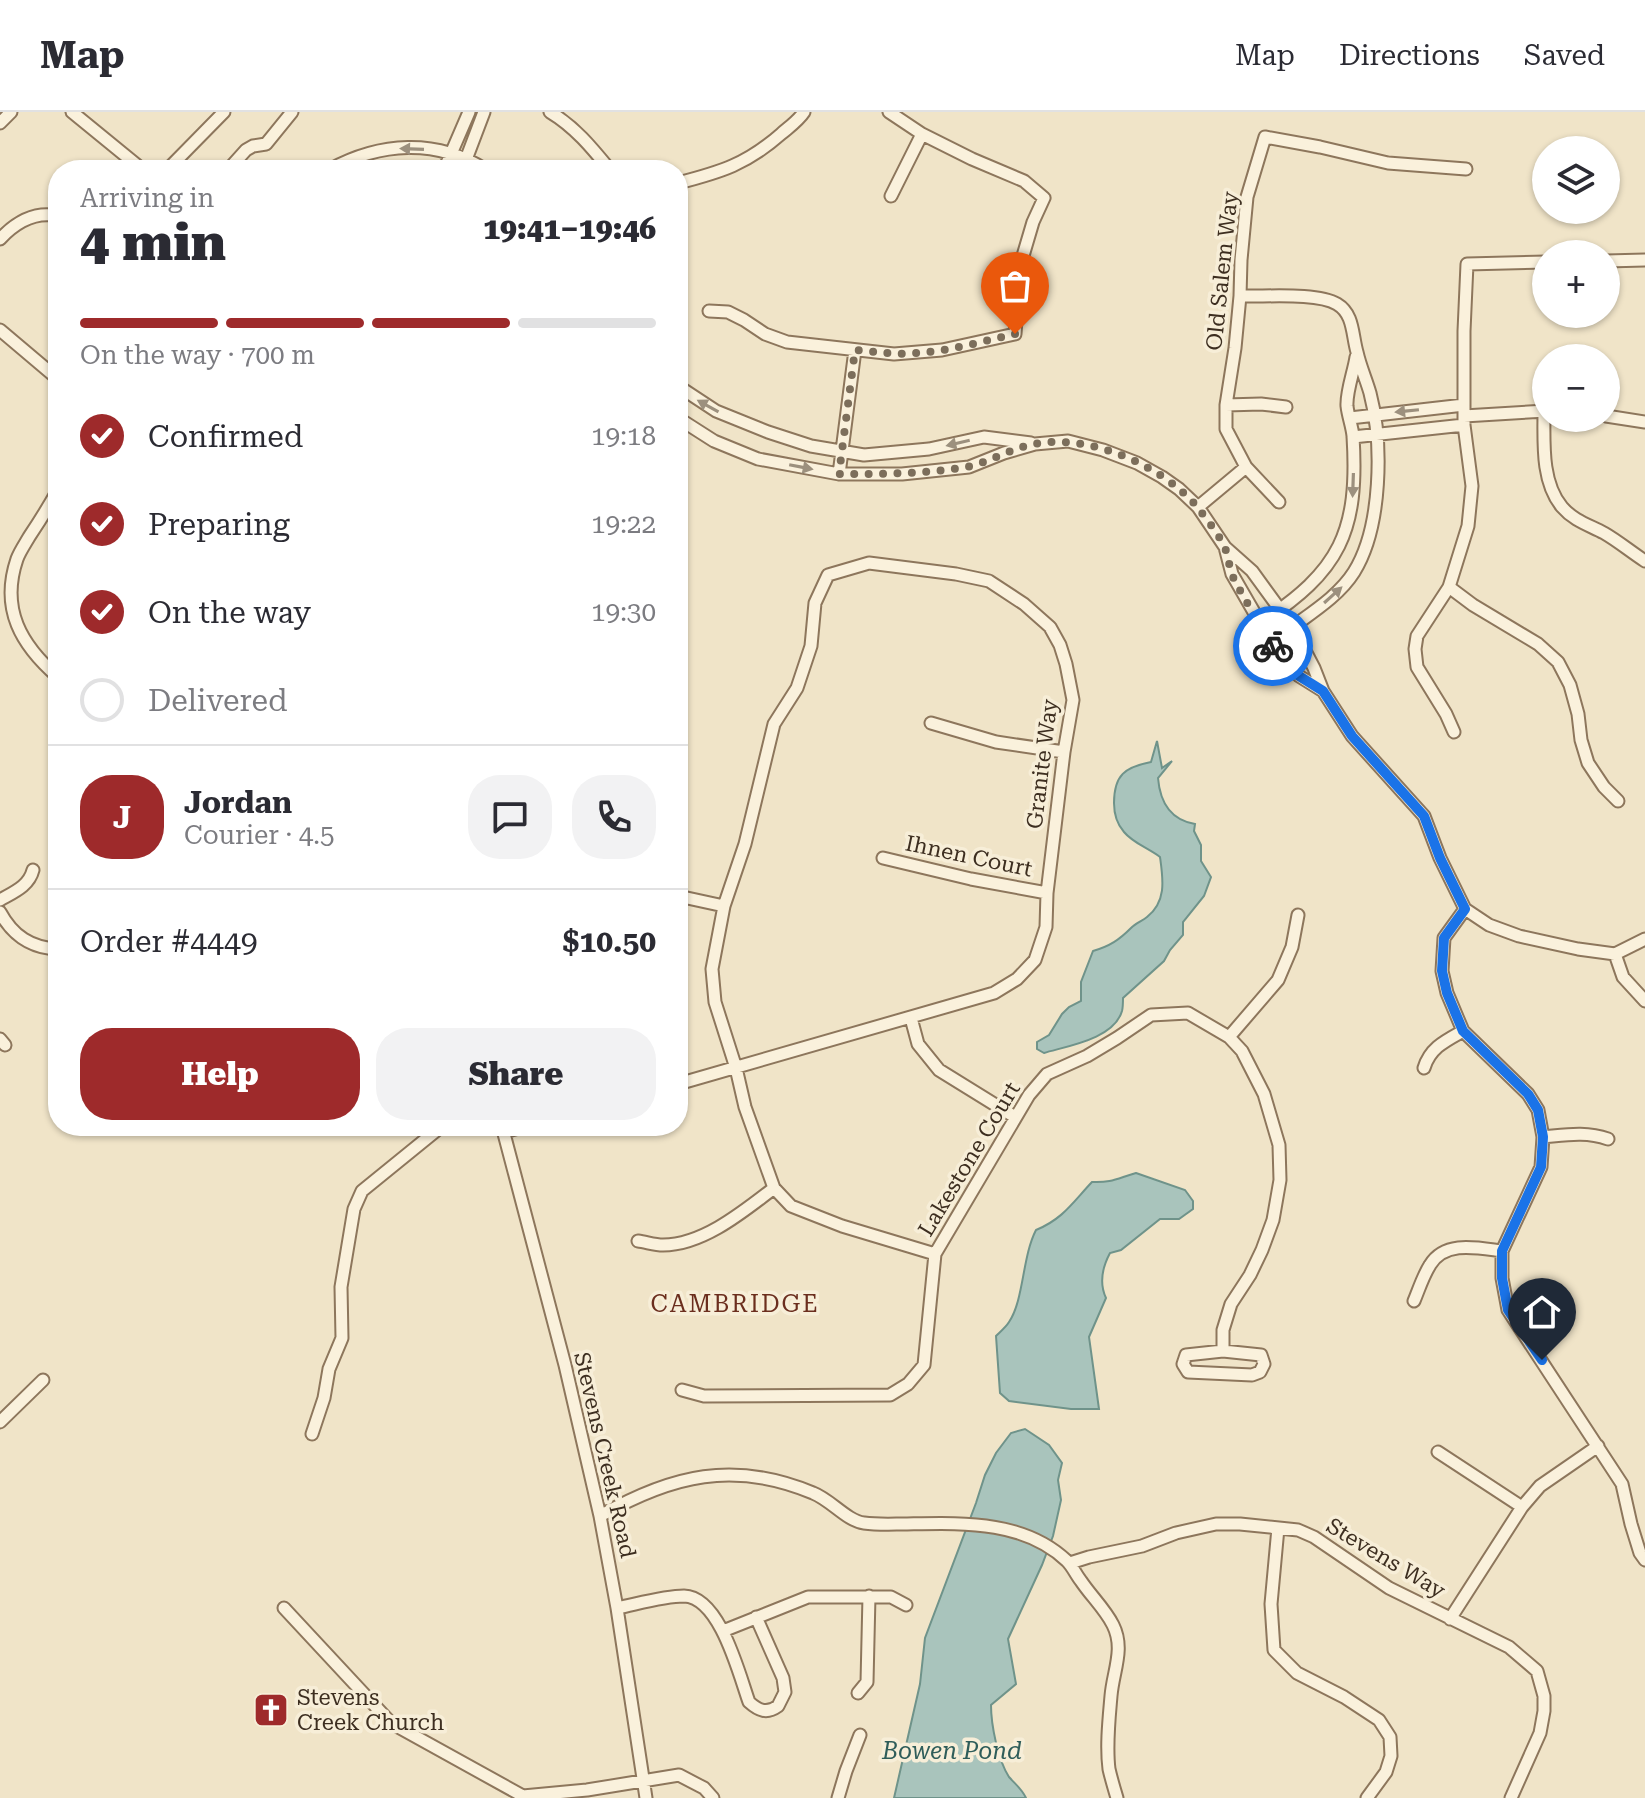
<!DOCTYPE html>
<meta charset="utf-8">
<style>
body{margin:0;font-family:"Roboto Serif",serif;background:#f2f2f3;color:#2b2b33;height:100vh;display:flex;flex-direction:column;font-size:30px;white-space:nowrap}
*{box-sizing:border-box;margin:0}
p{font-size:26px;color:#7c7c81}
.icon{flex:none;width:44px;height:44px;fill:none;stroke:currentColor;stroke-width:2;stroke-linecap:round;stroke-linejoin:round}
.map{position:relative;flex:1;overflow:hidden}
.details{position:absolute;left:48px;top:48px;width:640px;height:976px;display:flex;flex-direction:column;background:#fff;border-radius:32px;box-shadow:0 2px 6px #0004}
.details>*{flex:none}
.fabs{position:absolute;left:1532px;top:24px;display:grid;gap:16px}
.fabs a{display:grid;place-items:center;width:88px;height:88px;border-radius:50%;background:#fff;box-shadow:0 2px 6px #0004;font-size:40px}
.pin{position:absolute;display:grid;place-items:center;width:68px;height:68px;color:#fff;margin:-82px -34px;border-radius:50% 50% 50% 0;rotate:-45deg;box-shadow:0 0 8px #0007}
.pin .icon{rotate:45deg}
.courier{position:absolute;display:grid;place-items:center;width:80px;height:80px;margin:-40px;border:6px solid #1a73e8;border-radius:50%;background:#fff;color:#222;box-shadow:0 2px 10px #0007}
.overview em{font-style:normal;font-weight:800}
.overview div{display:flex;flex-direction:column-reverse}
.overview{display:flex;align-items:center;justify-content:space-between;height:136px;padding:0 32px}
h1{font-size:52px;font-weight:800;line-height:60px}
.bar{display:grid;grid-template-columns:repeat(4,1fr);gap:12px 8px;align-content:center;height:96px;padding:0 32px}
.bar i{height:10px;border-radius:6px;background:#e1e1e2}
.bar .on{background:#9e2a2b}
.bar p{grid-column:span 4}
.line{display:flex;align-items:center;gap:20px;padding:0 32px;border-top:2px solid #e1e1e2}
.line div{flex:1}
.round{display:grid;place-items:center;flex:none;width:84px;height:84px;border-radius:32px;background:#f2f2f3}
ol{padding:0 32px;list-style:none}
li{display:flex;align-items:center;gap:24px;height:88px}
li p{margin-inline-start:auto}
li .icon{padding:8px;border-radius:50%;background:#9e2a2b;color:#fff;stroke-width:4}
li:last-child{color:#7c7c81}
li i{width:44px;height:44px;border:4px solid #e1e1e2;border-radius:50%}
.primary-button{display:flex;gap:16px;margin-top:auto;padding:16px 32px}
.primary-button a{flex:1;height:92px;border-radius:32px;background:#9e2a2b;color:#fff;font-size:32px;font-weight:800;line-height:92px;text-align:center}
.primary-button a+a{background:#f2f2f3;color:#2b2b33}
header{display:flex;align-items:center;gap:48px;box-sizing:border-box;height:112px;padding:0 40px;background:#fff;border-bottom:2px solid #e1e1e2}
header strong{font-size:38px}
nav{display:flex;gap:44px;margin-inline-start:auto;font-size:28px}
.map>svg:first-child{display:block}
.water{fill:#a9c4bc;stroke:#6f938a;stroke-width:2}
.lines{fill:none;stroke-linecap:round;stroke-linejoin:round}
.minor-casing{stroke:#8d765c;stroke-width:15}
.minor{stroke:#faf1dc;stroke-width:11}
.oneway{fill:#9c907e}
.done{stroke:#7c6e5b;stroke-width:8;stroke-dasharray:0 14.4}
.route{stroke:#1a73e8;stroke-width:10}
.labels{text-anchor:middle;dominant-baseline:central;stroke-width:7;stroke-linejoin:round;paint-order:stroke}
.street-label{font-size:22px;fill:#3d2e20;stroke:#f7eed8}
.poi-label{font-size:22px;fill:#3d2e20;stroke:#f7eed8;text-anchor:start}
.neighbourhood-label{font-size:24px;letter-spacing:2px;fill:#6b2e1e;stroke:#f7eed8}
.water-label{font-size:24px;font-style:italic;fill:#2f5d5a;stroke:#f7eed8}
</style>
<header>
<strong>Map</strong>
<nav><a>Map</a><a>Directions</a><a>Saved</a></nav>
</header>
<div class="map">
<svg width="1645" height="1686" viewBox="0 0 1645 1686">
<rect width="100%" height="100%" fill="#f0e4c8"/>
<path class="water" d="M1157,629L1162,656L1172,649L1158,666C1160,690 1171,708 1195,712L1194,719L1201,733V749L1211,765L1204,784L1183,810V823L1170,838L1164,849L1123,886C1123,890 1123,895 1122,899C1114,927 1067,934 1044,941L1037,937V930L1049,923L1062,902L1069,895L1081,889V870L1093,839C1110,834 1119,828 1131,816C1136,811 1142,809 1147,805C1167,789 1163,767 1160,745C1148,736 1133,731 1124,720C1116,711 1114,702 1114,691C1114,663 1125,655 1151,650Z
M1136,1061L1185,1078L1193,1089V1097L1179,1107H1160L1121,1138L1110,1141C1102,1156 1099,1171 1106,1186L1089,1225L1099,1297H1071L1009,1289L1000,1281L996,1224C1000,1220 1006,1215 1009,1210C1024,1188 1022,1145 1036,1118C1063,1107 1073,1090 1092,1070C1112,1071 1118,1066 1136,1061Z
M1025,1317L1049,1333L1062,1351L1058,1368L1061,1388L1053,1424L1042,1453L1008,1527L1016,1572L991,1593C991,1613 998,1648 1009,1665C1015,1672 1022,1677 1026,1686H894L920,1572L925,1526L976,1391L985,1363L996,1341L1011,1321Z"/>
<g class="lines">
<g class="minor-casing">
<path id="minor" d="M72,0L143,58
M550,0C575,15 592,36 610,58
M0,11L11,0
M167,58L224,0
M228,58L246,38L253,34L266,32L292,0
M329,58C380,30 436,26 486,58
M444,58L469,0
M462,58L484,0
M678,71C721,60 747,52 781,22C789,15 798,9 804,0
M891,84L922,22
M0,127C15,111 35,99 58,104
M1606,149L1645,148
M1240,184C1264,185 1317,180 1337,192C1354,202 1352,223 1357,240C1360,254 1366,267 1370,281C1383,331 1382,415 1354,460C1335,490 1298,508 1272,531
M709,199L728,200L744,208L765,222L787,230L894,242L942,238L1015,222L1020,154L1033,110L1044,86L1024,69L972,47L922,22L889,0
M0,218L58,267
M678,274L716,299L768,320L811,334L864,343L929,337L984,325L1031,331
M1226,293L1261,292L1286,295
M1544,299C1544,330 1541,370 1562,395C1574,409 1589,413 1604,421C1618,429 1631,440 1645,449
M1464,304L1546,299
M1606,304L1645,310
M678,306L714,329L758,347L839,362H902L969,355L1004,341L1035,332L1068,329L1103,338L1137,351L1162,365L1179,377L1198,395L1225,435L1252,459L1292,514L1314,556L1323,579L1352,624L1424,704L1440,746L1465,797L1489,813L1519,824L1578,837L1615,842L1645,827
M1350,306L1464,293
M1353,325L1464,313
M839,362L855,238
M58,378C49,394 39,410 29,425C25,432 20,439 17,447C0,497 21,533 58,565
M1279,390L1246,355L1226,317V293L1235,236L1240,184L1241,148L1247,85L1265,25L1320,35L1388,51L1466,57
M1198,395L1246,355
M1225,435L1232,462L1277,540L1299,564L1323,579
M1449,475L1473,493L1538,532L1558,550L1570,573L1578,602L1581,628L1588,651L1604,675L1618,689
M678,479V512
M1260,511C1340,459 1359,420 1353,324C1352,314 1348,304 1347,294C1346,280 1354,259 1356,245
M931,611L996,630L1064,640
M1454,620L1446,602L1417,555L1415,537L1417,524L1449,475L1468,414L1472,374L1464,313V219L1467,152L1546,150
M883,746L971,767L1047,781
M678,784L724,794
M0,788C14,780 29,774 33,758
M1465,797L1444,826L1442,859L1447,881L1463,919L1528,982L1538,998L1543,1025L1541,1055L1502,1139V1166L1508,1198L1622,1372L1631,1412L1640,1441L1645,1448
M0,800C13,824 31,836 58,837
M1615,842L1623,865L1645,889
M911,906L918,932L939,958L1015,1005
M1229,925L1278,868L1292,835L1298,803
M0,927L5,933
M1424,956C1430,936 1445,929 1463,919
M678,972L994,881L1017,867L1035,848L1046,815L1047,781L1064,640L1073,588L1066,552L1060,533L1050,515L1024,492L989,469L956,462L869,451L828,463L815,491L811,534L797,576L774,612L745,732L724,794L712,857L715,890L736,956L745,995L774,1076L791,1094L842,1114L935,1142
M502,1014L565,1253L600,1404L617,1496L646,1686
M504,1020L526,1014
M1543,1025C1565,1023 1586,1019 1608,1027
M638,1129C646,1130 655,1133 663,1133C703,1133 744,1099 774,1076
M1414,1189C1419,1177 1423,1164 1430,1153C1445,1128 1478,1136 1502,1139
M682,1278L704,1284L890,1283L908,1272L924,1253L935,1142L1029,983L1047,962L1087,944L1117,926L1151,903L1188,901L1229,925L1242,939L1264,982L1279,1033L1280,1068L1273,1108L1262,1138L1250,1163L1231,1192L1223,1218V1239L1186,1243L1183,1252L1188,1260L1252,1263L1260,1260L1264,1252L1261,1243L1223,1239
M0,1310L43,1268
M312,1322L324,1286L329,1257L342,1226L341,1175L354,1097L362,1079L442,1014
M1438,1340L1522,1395
M600,1404C672,1363 734,1348 813,1381C831,1388 847,1409 864,1411C878,1413 893,1412 907,1412C962,1411 1024,1408 1067,1449C1073,1455 1076,1463 1081,1469C1091,1484 1105,1497 1113,1513C1125,1537 1113,1559 1111,1584C1109,1607 1106,1634 1109,1657C1111,1666 1114,1676 1117,1686
M1278,1416L1271,1492L1274,1538L1297,1561L1344,1585L1379,1608L1390,1625L1391,1644L1386,1660L1367,1686
M1070,1451L1089,1445L1142,1434L1176,1421L1216,1412H1240L1298,1418L1314,1425L1389,1476L1509,1535L1537,1559L1544,1584V1599L1540,1621L1511,1686
M284,1496L391,1611L523,1684L587,1678L679,1663L704,1676L713,1686
M617,1496C637,1492 664,1484 684,1484C720,1485 739,1562 749,1590C759,1599 767,1602 778,1594L785,1580L783,1566L756,1505
M1450,1507L1522,1395L1540,1374L1598,1334
M723,1519L808,1485H891L906,1493
M858,1581L867,1570L869,1484
M838,1686L846,1659L860,1623"/>
</g>
<use href="#minor" class="minor"/>
</g>
<defs><path id="oneway-solid" d="M-6-.8H1V-3.2L6.5 0L1 3.2V.8H-6Z" transform="scale(2)"/></defs>
<g class="oneway">
<use href="#oneway-solid" transform="translate(412 37) rotate(-178)"/>
<use href="#oneway-solid" transform="translate(708 294) rotate(-151)"/>
<use href="#oneway-solid" transform="translate(1407 299) rotate(174)"/>
<use href="#oneway-solid" transform="translate(958 331) rotate(167)"/>
<use href="#oneway-solid" transform="translate(801 355) rotate(11)"/>
<use href="#oneway-solid" transform="translate(1353 373) rotate(92)"/>
<use href="#oneway-solid" transform="translate(1333 483) rotate(-42)"/>
</g>
<g class="lines">
<path class="done" d="M1015,222C983,229 950,239 917,241C896,243 876,240 855,238L839,362C881,362 924,362 966,355C989,351 1011,336 1035,332C1088,321 1164,354 1198,396C1206,406 1220,424 1225,436C1229,446 1229,456 1233,465C1245,489 1260,511 1273,534"/>
<path class="route" d="M1273,534L1277,540L1299,564L1323,579L1352,624L1424,704L1440,746L1465,797L1444,826L1442,859L1447,881L1463,919L1528,982L1538,998L1543,1025L1541,1055L1502,1139V1166L1508,1198L1542,1248"/>
</g>
<defs>
<g id="church-square" transform="scale(1.8)"><rect x="-9" y="-9" width="18" height="18" rx="4" fill="#9e2a2b" stroke="#f7eed8"/><path d="M-1.2-6h2.4v3.5h3.3v2.4h-3.3V6h-2.4V-.1h-3.3v-2.4h3.3Z" fill="#fff"/></g>
</defs>
<g fill-rule="evenodd">
<use href="#church-square" x="271" y="1598"/>
</g>
<g class="labels">
<g class="street-label">
<text transform="translate(1222 159) rotate(-84)">Old Salem Way</text>
<text transform="translate(1042 652) rotate(-83)">Granite Way</text>
<text transform="translate(969 744) rotate(12)">Ihnen Court</text>
<text transform="translate(969 1047) rotate(-59)">Lakestone Court</text>
<text transform="translate(605 1343) rotate(77)">Stevens Creek Road</text>
<text transform="translate(1386 1446) rotate(31)">Stevens Way</text>
</g>
<g class="poi-label">
<text x="297" y="1585">Stevens<tspan x="297" dy="25">Creek Church</tspan></text>
</g>
<g class="neighbourhood-label">
<text x="735" y="1192">CAMBRIDGE</text>
</g>
<g class="water-label">
<text x="952" y="1639">Bowen Pond</text>
</g>
</g>
</svg>
<div class="fabs">
<a><svg class="icon" aria-label="layers" viewBox="0 0 24 24"><path d="M12 4l9 5-9 5-9-5zM3 14l9 5 9-5"/></svg></a>
<a>+</a>
<a>−</a>
</div>
<div class="pin" style="left:1015px;top:222px;background:#ea580c"><svg class="icon" aria-label="bag" viewBox="0 0 24 24"><path d="M5 8h14l-1 12H6zM9 8a3 3 0 0 1 6 0"/></svg></div>
<div class="pin" style="left:1542px;top:1248px;background:#1f2937"><svg class="icon" aria-label="home" viewBox="0 0 24 24"><path d="M3 11l9-7 9 7M6 9v11h12V9"/></svg></div>
<div class="courier" style="left:1273px;top:534px"><svg class="icon" aria-label="bike" viewBox="0 0 24 24"><circle cx="6" cy="16" r="4"/><circle cx="18" cy="16" r="4"/><path d="M6 16l4-8h5l3 8M10 8l3 8H6M13 5h3"/></svg></div>
<section class="details">
<div class="overview"><div><h1>4 min</h1><p>Arriving in</p></div><em>19:41–19:46</em></div>
<div class="bar"><i class="on"></i><i class="on"></i><i class="on"></i><i></i><p>On the way · 700 m</p></div>
<ol>
<li><svg class="icon" aria-label="check" viewBox="0 0 24 24"><path d="M5 12l5 5 9-10"/></svg>Confirmed<p>19:18</p></li>
<li><svg class="icon" aria-label="check" viewBox="0 0 24 24"><path d="M5 12l5 5 9-10"/></svg>Preparing<p>19:22</p></li>
<li><svg class="icon" aria-label="check" viewBox="0 0 24 24"><path d="M5 12l5 5 9-10"/></svg>On the way<p>19:30</p></li>
<li><i></i>Delivered</li>
</ol>
<div class="line" style="height:144px"><b class="round" style="background:#9e2a2b;color:#fff">J</b><div><b>Jordan</b><p>Courier · 4.5</p></div><a class="round"><svg class="icon" aria-label="chat" viewBox="0 0 24 24"><path d="M4 5h16v11H9l-5 4z"/></svg></a><a class="round"><svg class="icon" aria-label="phone" viewBox="0 0 24 24"><path d="M5 4h4l2 5-3 2q2 4 5 5l2-3 5 2v4C11 20 4 13 5 4z"/></svg></a></div>
<div class="line" style="height:104px"><div>Order #4449</div><b>$10.50</b></div>
<div class="primary-button"><a>Help</a><a>Share</a></div>
</section>
</div>
